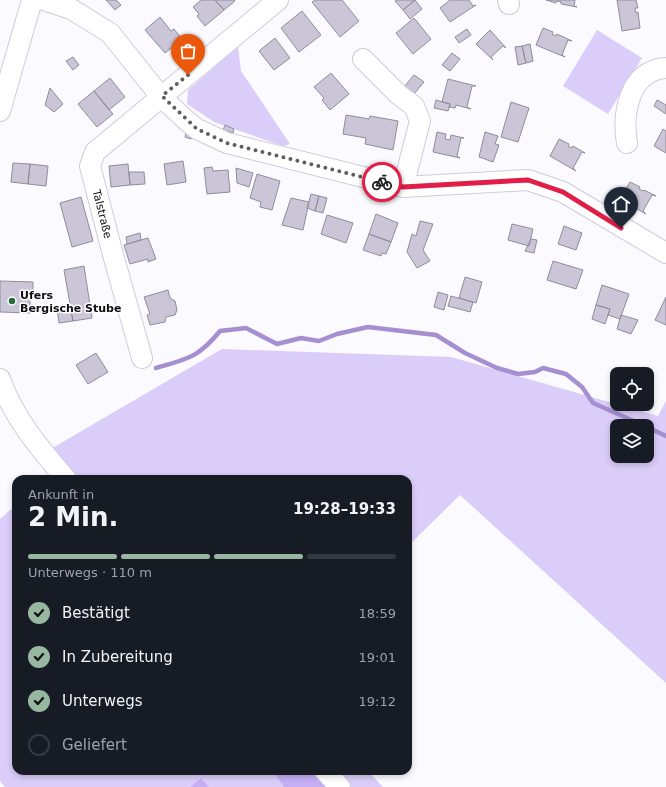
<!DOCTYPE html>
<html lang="de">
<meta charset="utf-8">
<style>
body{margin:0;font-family:"DejaVu Sans",sans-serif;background:#242831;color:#f1f3f6;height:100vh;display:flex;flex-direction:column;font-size:15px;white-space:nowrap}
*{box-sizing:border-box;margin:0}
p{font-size:13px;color:#9ea1a6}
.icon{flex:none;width:22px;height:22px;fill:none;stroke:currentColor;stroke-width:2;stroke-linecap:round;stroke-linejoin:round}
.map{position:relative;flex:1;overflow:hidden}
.details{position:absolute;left:12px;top:475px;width:400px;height:300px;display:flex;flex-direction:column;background:#171b24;border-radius:12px;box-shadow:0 2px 6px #0003}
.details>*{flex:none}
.fabs{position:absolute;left:610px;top:367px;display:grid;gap:8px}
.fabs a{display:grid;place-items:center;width:44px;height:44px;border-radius:8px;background:#171b24;box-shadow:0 2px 6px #0003;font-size:20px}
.pin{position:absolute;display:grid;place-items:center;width:34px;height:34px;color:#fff;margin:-41px -17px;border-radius:50% 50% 50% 0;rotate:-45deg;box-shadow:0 0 4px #0007}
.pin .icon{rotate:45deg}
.courier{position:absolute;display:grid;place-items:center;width:40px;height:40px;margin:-20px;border:3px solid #e11d48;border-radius:50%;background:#fff;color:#222;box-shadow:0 1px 5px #0007}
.headline em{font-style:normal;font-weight:800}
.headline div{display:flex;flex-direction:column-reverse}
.headline{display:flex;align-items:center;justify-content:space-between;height:68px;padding:0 16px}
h1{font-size:26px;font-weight:800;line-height:30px}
.bar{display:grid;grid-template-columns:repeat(4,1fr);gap:6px 4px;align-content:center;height:48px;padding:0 16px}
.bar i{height:5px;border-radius:3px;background:#363941}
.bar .current{background:#97b7a1}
.bar p{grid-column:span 4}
ol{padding:0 16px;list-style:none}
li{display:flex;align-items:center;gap:12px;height:44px}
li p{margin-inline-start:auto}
li .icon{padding:4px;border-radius:50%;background:#97b7a1;color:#111;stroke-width:4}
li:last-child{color:#9ea1a6}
li i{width:22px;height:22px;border:2px solid #363941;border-radius:50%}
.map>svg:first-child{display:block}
.green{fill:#dacdf9;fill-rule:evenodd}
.forest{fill:#c5aff4}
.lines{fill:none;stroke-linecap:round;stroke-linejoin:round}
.stream{stroke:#a58fd1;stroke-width:4.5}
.building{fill:#cbc6d7;stroke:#908c9b}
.minor-casing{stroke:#cfcbdb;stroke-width:22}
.minor{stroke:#fff;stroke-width:20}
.done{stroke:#615f64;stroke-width:4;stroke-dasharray:0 7.2}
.route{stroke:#e11d48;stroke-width:5}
.poi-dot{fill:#296e3a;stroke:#fff;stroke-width:1.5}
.labels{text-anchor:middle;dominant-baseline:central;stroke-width:3;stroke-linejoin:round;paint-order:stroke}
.street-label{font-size:11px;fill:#0e0c11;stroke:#fff}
.poi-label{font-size:11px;font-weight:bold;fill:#0e0c11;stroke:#fff;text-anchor:start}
</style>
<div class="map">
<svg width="666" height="787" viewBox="0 0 666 787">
<rect width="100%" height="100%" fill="#fbfafe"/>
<path class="green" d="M597,30L642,58L608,114L563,86Z
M238,47L241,71L290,144L283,146L214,122L187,104L188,90Z
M222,349L451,357L658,416L666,401V683L460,495L408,546V479H75L49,450ZM617,426H647V456H617Z
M16,505V771H272L284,787H209L201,778L190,787H5L0,781V519Z
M334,771H368L383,787H348Z"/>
<path class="forest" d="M272,771H314L328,787H284Z
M201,778L209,787H190Z"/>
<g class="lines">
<path class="stream" d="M156,368C187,359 198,358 220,331L246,328L277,344L301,338L319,341L337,334L368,327L436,335L465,353L497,368L518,374L535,372L543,368L566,374L582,387L593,403L645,426
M647,427L666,436"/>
</g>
<path class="building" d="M106,0H116L121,5L115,10Z
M201,0H215L224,10L205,26L197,16L199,14L193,7Z
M215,0H234L235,1L224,10Z
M315,0H342L359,21L340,37L312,2Z
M397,0H415L403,10L395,1Z
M415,0L422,9L410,19L403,10Z
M450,0H469L473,6L476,5L450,22L440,8Z
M546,0H575L574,6L577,7L561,4V2L557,1L556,3Z
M617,0H636L638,8H635L636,13L638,12L640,28L622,31Z
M302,11L321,35L299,52L281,28Z
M160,17L171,31L174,29L182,39L165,53L145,30Z
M414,18L431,39L413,54L396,33Z
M543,28L553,32L552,34L556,36L557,34L572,41L568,40L562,55L565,57L536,45Z
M467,29L471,35L459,43L455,37Z
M490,30L506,48L503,46L491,57L493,60L476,44Z
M275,38L290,58L274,70L259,51Z
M530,44L533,61L526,63L522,46Z
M522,46L526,63L518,65L515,47Z
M452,53L460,59L450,71L442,65Z
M73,57L79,65L73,70L66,61Z
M331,73L349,94L330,110L322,100L324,98L314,87Z
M414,75L424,82L413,95L403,88Z
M110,78L125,97L109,110L94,91Z
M448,79L476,86H472L467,107L471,109L456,105L455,108L449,107L450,104L442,102Z
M50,88L63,104L54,112L45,105Z
M94,91L113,114L97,127L78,104Z
M436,100L450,104L448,111L434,108Z
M657,100L666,105V114L654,106Z
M511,102L529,108L518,142L501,137Z
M346,115L369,119L370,116L398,121L393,150L365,144L366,138L343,134Z
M225,125L234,129L233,133L223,130Z
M663,129L666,131V153L654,146Z
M437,132L446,134L445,139L450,140L451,135L464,138H461L457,156L460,158L433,152Z
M485,132L498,136L495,144L499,145L493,162L479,157Z
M186,133L193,135L191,139L185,137Z
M559,139L569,144L568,146L572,148L573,146L585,153L582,152L573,168L576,171L550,156Z
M183,161L186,182L167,185L164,164Z
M13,163L30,164L28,184L11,182Z
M30,164L48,166L46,186L28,184Z
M128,164L130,185L111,187L109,166Z
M212,167L213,171L228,170L230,192L207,194L204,168Z
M236,168L253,173L249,187L237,183Z
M129,172H144L145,184L130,185Z
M257,174L280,181L272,210L260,207L261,202L250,198Z
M630,182L640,187L639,189L643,191L644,190L656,196L652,195L643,211L646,214L620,199Z
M311,194L319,196L315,211L307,208Z
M319,196L327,198L323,213L315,211Z
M81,197L93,241L72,247L60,203Z
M291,198L309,202L303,230L282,225Z
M376,214L398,223L391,242L369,234Z
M327,215L353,223L346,243L321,234Z
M420,221L433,224L423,250L430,261L417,268L407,252L412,234L416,236Z
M512,224L533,229L529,246L508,240Z
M564,226L582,233L576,250L558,244Z
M140,233L141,240L127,244L126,237Z
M369,234L391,242L386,254L382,253L381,256L363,250Z
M148,238L156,259L148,262V259L130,264L124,245Z
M531,239L537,240L534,253L525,251Z
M553,261L583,270L576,289L547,280Z
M84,266L92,318L73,321L64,270Z
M465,277L482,282L476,303L459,298Z
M0,281L33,282V295H30V313L0,312Z
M602,285L629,294L620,319L608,315L610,309L596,305Z
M168,290L170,298L175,301L177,310L175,315L166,317L165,322L150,325L147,315L150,314L144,297Z
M438,292L448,295L444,310L434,307Z
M451,296L473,302L470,312L448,306Z
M666,297V325L655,320Z
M596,305L610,309L605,324L592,319Z
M70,306L73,321L59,323L57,309Z
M621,315L638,320L631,334L617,329Z
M96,353L108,372L88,384L76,365Z"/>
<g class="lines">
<g class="minor-casing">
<path id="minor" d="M44,0L71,9L110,33L161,97L187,121L197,129L227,143L403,187L528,180L563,192L666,253
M508,0L509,4
M363,59L399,95L414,106L420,121L403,187
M0,111L32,0
M627,143C622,114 629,70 666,68
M142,358L112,251L90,166L95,152L278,0
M0,379C13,417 40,449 66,479
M325,771L340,787"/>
</g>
<use href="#minor" class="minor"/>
</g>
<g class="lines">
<path class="done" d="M188,75L162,96L197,129L227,143L382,182"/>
<path class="route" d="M382,182L403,187L528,180L563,192L621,228"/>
</g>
<circle class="poi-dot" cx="12" cy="301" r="4"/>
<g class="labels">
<g class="street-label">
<text transform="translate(102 214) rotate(76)">Talstraße</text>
</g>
<g class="poi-label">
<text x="20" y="295">Ufers<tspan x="20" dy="13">Bergische Stube</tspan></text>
</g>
</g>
</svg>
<div class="fabs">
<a><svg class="icon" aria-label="locate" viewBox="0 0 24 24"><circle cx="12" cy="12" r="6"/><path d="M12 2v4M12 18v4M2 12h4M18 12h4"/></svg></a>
<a><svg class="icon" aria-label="layers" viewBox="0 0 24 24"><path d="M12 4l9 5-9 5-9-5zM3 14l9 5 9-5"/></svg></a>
</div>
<div class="pin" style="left:188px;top:75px;background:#ea580c"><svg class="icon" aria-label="bag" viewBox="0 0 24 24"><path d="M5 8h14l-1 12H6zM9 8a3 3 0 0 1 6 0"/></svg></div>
<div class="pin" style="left:621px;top:228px;background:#1f2937"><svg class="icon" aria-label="home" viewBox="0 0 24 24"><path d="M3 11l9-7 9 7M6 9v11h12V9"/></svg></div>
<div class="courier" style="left:382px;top:182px"><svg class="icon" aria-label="bike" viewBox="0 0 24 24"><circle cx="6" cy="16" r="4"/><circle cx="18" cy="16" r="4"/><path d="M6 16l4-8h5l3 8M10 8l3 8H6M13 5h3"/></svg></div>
<section class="details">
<div class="headline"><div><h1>2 Min.</h1><p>Ankunft in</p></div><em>19:28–19:33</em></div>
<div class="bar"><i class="current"></i><i class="current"></i><i class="current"></i><i></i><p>Unterwegs · 110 m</p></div>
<ol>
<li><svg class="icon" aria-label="check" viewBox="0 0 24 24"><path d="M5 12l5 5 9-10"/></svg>Bestätigt<p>18:59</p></li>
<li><svg class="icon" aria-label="check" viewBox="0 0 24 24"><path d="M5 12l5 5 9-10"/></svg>In Zubereitung<p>19:01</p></li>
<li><svg class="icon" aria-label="check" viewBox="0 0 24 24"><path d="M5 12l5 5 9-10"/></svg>Unterwegs<p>19:12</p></li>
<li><i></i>Geliefert</li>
</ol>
</section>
</div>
